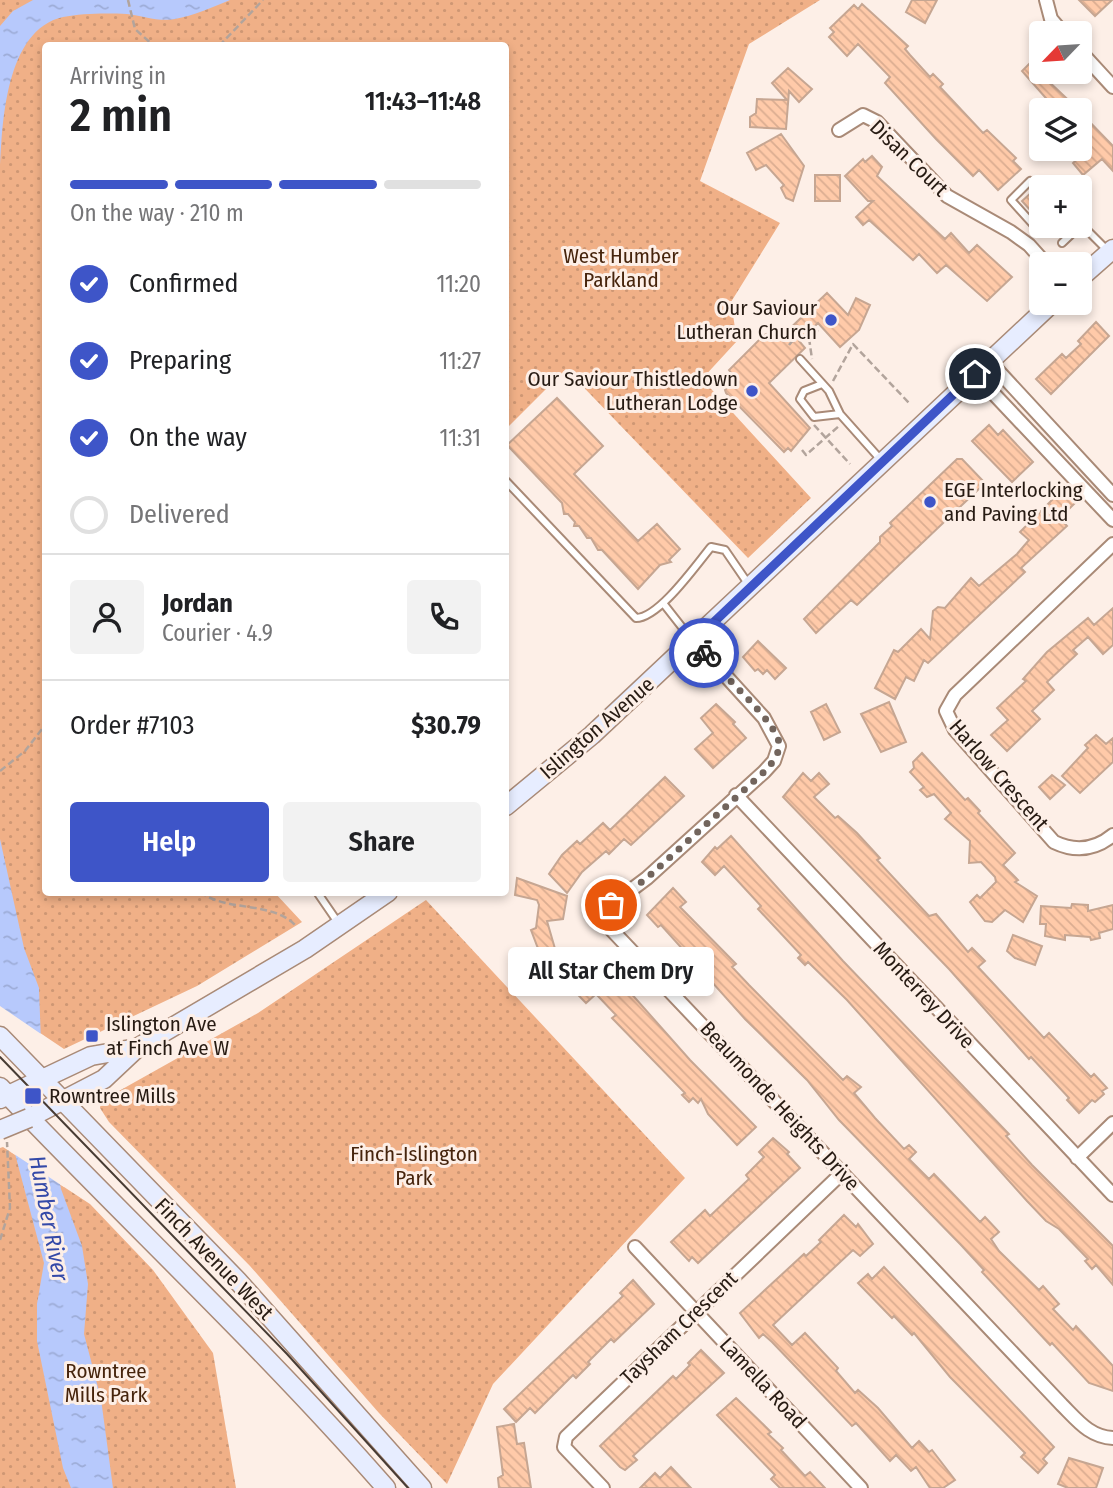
<!DOCTYPE html>
<meta charset="utf-8">
<style>
body{margin:0;font-family:"Fira Sans Condensed",sans-serif;background:#f2f2f2;color:#202124;height:100vh;display:flex;flex-direction:column;font-size:26px;white-space:nowrap}
*{box-sizing:border-box;margin:0}
p{font-size:23px;color:#757577}
.icon{flex:none;width:38px;height:38px;fill:none;stroke:currentColor;stroke-width:2;stroke-linecap:round;stroke-linejoin:round}
.map{position:relative;flex:1;overflow:hidden}
.drawer{position:absolute;left:42px;top:42px;width:467px;height:854px;display:flex;flex-direction:column;background:#fff;border-radius:7px;box-shadow:0 4px 10px #0003}
.drawer>*{flex:none}
.needle{width:46px;rotate:245deg}
.fabs{position:absolute;left:1029px;top:21px;display:grid;gap:14px}
.fabs a{display:grid;place-items:center;width:63px;height:63px;border-radius:7px;background:#fff;box-shadow:0 4px 10px #0003;font-size:35px}
.pin{position:absolute;display:grid;place-items:center;width:60px;height:60px;color:#fff;margin:-30px;border:4px solid #fff;border-radius:50%;box-shadow:0 2px 7px #0007}
.courier{position:absolute;display:grid;place-items:center;width:70px;height:70px;margin:-35px;border:5px solid #3e55c8;border-radius:50%;background:#fff;color:#222;box-shadow:0 2px 9px #0007}
.bubble{position:absolute;height:49px;border-radius:7px;background:#fff;box-shadow:0 4px 10px #0003;font-size:23px;font-weight:600;line-height:49px;text-align:center}
.summary em{font-style:normal;font-weight:600}
.summary div{display:flex;flex-direction:column-reverse}
.summary{display:flex;align-items:center;justify-content:space-between;height:119px;padding:0 28px}
h1{font-size:46px;font-weight:600;line-height:52px}
.bar{display:grid;grid-template-columns:repeat(4,1fr);gap:10px 7px;align-content:center;height:84px;padding:0 28px}
.bar i{height:9px;border-radius:5px;background:#e0e0e0}
.bar .selected{background:#3e55c8}
.bar p{grid-column:span 4}
.line{display:flex;align-items:center;gap:18px;padding:0 28px;border-top:2px solid #e0e0e0}
.line div{flex:1}
.round{display:grid;place-items:center;flex:none;width:74px;height:74px;border-radius:7px;background:#f2f2f2}
ol{padding:0 28px;list-style:none}
li{display:flex;align-items:center;gap:21px;height:77px}
li p{margin-inline-start:auto}
li .icon{padding:7px;border-radius:50%;background:#3e55c8;color:#fff;stroke-width:4}
li:last-child{color:#757577}
li i{width:38px;height:38px;border:4px solid #e0e0e0;border-radius:50%}
.cta{display:flex;gap:14px;margin-top:auto;padding:14px 28px}
.cta a{flex:1;height:80px;border-radius:7px;background:#3e55c8;color:#fff;font-size:28px;font-weight:600;line-height:80px;text-align:center}
.cta a+a{background:#f2f2f2;color:#202124}
.map>svg:first-child{display:block}
.park{fill:url(#park-dots)}
.water{fill:url(#water-ripples)}
.pier{fill:#fdefe7}
.building{fill:url(#building-back-hatch);stroke:#c6a692;stroke-width:2}
.lines{fill:none;stroke-linecap:round;stroke-linejoin:round}
.lane-casing{stroke:#a98a77;stroke-width:10}
.street-casing{stroke:#a98a77;stroke-width:16}
.secondary-casing{stroke:#a98a77;stroke-width:21}
.path{stroke:#b2a49c;stroke-width:2.5;stroke-dasharray:7 3.5;stroke-linecap:butt}
.lane{stroke:#fff;stroke-width:6}
.street{stroke:#fff;stroke-width:12}
.secondary{stroke:#e7edff;stroke-width:18}
.tram{stroke:#483c34;stroke-width:2}
.secondary-bridge-casing{stroke:#a98a77;stroke-width:21;stroke-linecap:butt}
.secondary-bridge{stroke:#e7edff;stroke-width:18}
.done{stroke:#72655d;stroke-width:7;stroke-dasharray:0 12.6}
.route{stroke:#3e55c8;stroke-width:9}
.poi-dot{fill:#3e55c8;stroke:#fdefe7;stroke-width:2.5}
.labels{text-anchor:middle;dominant-baseline:central;stroke-width:6;stroke-linejoin:round;paint-order:stroke}
.street-label{font-size:21px;fill:#271b13;stroke:#fdefe7}
.park-label{font-size:21px;fill:#46240c;stroke:#fdefe7}
.poi-label{font-size:21px;fill:#271b13;stroke:#fdefe7;text-anchor:start}
.water-label{font-size:23px;font-style:italic;fill:#3449a8;stroke:#fdefe7}
</style>
<div class="map">
<svg width="1113" height="1488" viewBox="0 0 1113 1488">
<defs>
<pattern id="park-dots" width="8" height="8" patternUnits="userSpaceOnUse" patternTransform="scale(1.75)"><rect width="8" height="8" fill="#f0b087"/><path d="M2 2h.1M6 6h.1" fill="none" stroke="#ce9774" stroke-width="1.8" stroke-linecap="round"/></pattern>
<pattern id="water-ripples" width="26" height="14" patternUnits="userSpaceOnUse" patternTransform="scale(1.75)"><rect width="26" height="14" fill="#b7c9fc"/><path d="M2 4q2-2 4 0t4 0M15 11q2-2 4 0t4 0" fill="none" stroke="#9dacd7"/></pattern>
<pattern id="building-back-hatch" width="6" height="6" patternUnits="userSpaceOnUse" patternTransform="scale(1.75)"><rect width="6" height="6" fill="#ffcaa9"/><path d="M-1 5l2 2M0 0l6 6M5-1l2 2" fill="none" stroke="#dbad91"/></pattern>
</defs>
<rect width="100%" height="100%" fill="#fdefe7"/>
<path class="park" d="M0,0H820L749,44L700,181L780,223L731,302L737,341L702,379L811,498L748,558L566,369L506,429V46H46V892L275,893L302,922L197,986L64,1049L0,1006Z
M426,900L685,1178L493,1384L447,1484L379,1413L250,1266L109,1122L100,1108L101,1102L110,1096L258,1013Z
M3,1147L90,1204L153,1270L213,1353L236,1488H0V1148Z"/>
<path class="water" d="M33,0H230C213,7 193,16 175,19C159,22 143,16 127,14C108,13 82,13 63,17C5,30 2,125 0,170V26L13,11Z
M0,839L24,948L39,988L43,1097L61,1189L82,1246L88,1284L84,1334L101,1399L113,1488H71L63,1468L37,1341V1304L44,1263L14,1150L0,1021Z"/>
<path class="pier" d="M0,1006L44,1036L47,1096L64,1187L11,1152L0,1048Z"/>
<path class="building" d="M912,0H937L925,23L906,12Z
M1079,0H1112L1095,16Z
M862,4L908,46L905,49L910,55L930,77L933,74L943,84L940,87L983,133L987,130L1016,158L1013,161L1021,169L998,190L979,170L973,176L936,139L885,83L890,77L858,44L847,56L829,37L834,32L830,28L854,5L858,9Z
M1033,60L1041,72H1052L1045,78L1079,110H1057L1052,105L1022,71Z
M788,68L812,89L799,102L789,91L786,129L750,127V117L756,113L757,99L787,100L772,83Z
M1080,112L1113,146V171L1102,159L1083,175L1073,163L1084,153L1080,148Z
M781,134L804,166L793,201L786,198L781,188L784,185L766,165L756,170L747,153Z
M872,156L882,167L877,176L945,239L951,233L969,253L977,245L1012,277L987,301L946,265L937,273L919,254L913,260L869,220L863,225L856,217L873,201H868L845,176L863,159L865,162Z
M815,175H840V201H815Z
M1033,191L1041,197V222L1022,201Z
M827,293L848,315L856,298L870,305L859,330L840,347L818,323L799,341L805,348L769,383L810,428L791,451L788,448L784,452L726,393L725,390L736,379L729,370L764,335L774,331L780,338Z
M1096,322L1109,336L1051,394L1036,379L1062,354L1066,358L1081,344L1078,341Z
M557,398L603,446L574,474L638,541L657,524L680,549L669,560L671,562L660,565L638,589L602,550H598L591,538H587L579,526H574L575,522L568,514H564L562,503L507,445Z
M989,425L998,435L1003,430L1033,462L1012,482L972,441Z
M957,459H962L983,481V485L857,605L851,600L816,633L804,619L880,542V537L892,526L890,523Z
M1063,489L1076,502L1060,518L1067,526L1021,568L1025,572L928,663L924,660L914,681L906,677L895,699L875,688L894,650L898,652L921,629L930,639L933,611L938,607L945,608L971,578L979,586L1017,554L1029,540L1020,532Z
M1113,608V645L1103,654L1088,637L1073,650L1077,654L1047,682L1054,690L1032,711L1040,719L1007,751L991,735L1008,720L997,708L1026,681L1023,679L1047,652L1088,618L1094,625Z
M758,641L786,668L775,679L767,670L763,674L758,669L755,671L743,657Z
M889,702L906,742L881,752L861,714Z
M716,704L735,722L733,724L746,738L713,768L695,749L713,733L701,718Z
M826,704L840,732L824,740L811,712Z
M1096,735L1106,744L1113,738V762L1080,793L1062,776L1088,748L1085,745Z
M922,753L965,800L968,798L980,811L978,813L1015,853L1003,865L1018,880L1015,882L1037,896L1023,922L1005,910L992,922L985,921L970,902L977,895L980,898L996,882L995,877L981,862L969,863L970,841L945,819L951,813L934,794L927,797L920,790L924,787L910,772L914,768L913,762Z
M803,773L811,781L819,773L829,784L814,797L835,818L838,816L857,833L880,858L877,860L929,916L936,914L968,952L972,948L985,961L978,967L1044,1038L1049,1033L1091,1077L1094,1074L1107,1088L1102,1091L1104,1094L1095,1102L1092,1100L1079,1113L1067,1100L1069,1098L1031,1057L1029,1059L949,969L783,797Z
M1052,775L1065,785L1050,799L1039,787Z
M665,777L684,796L631,845L624,839L609,854L606,851L582,872L567,893L549,874L562,855L577,841L580,844L603,823L610,830Z
M731,836L843,961L1009,1134L1006,1136L1032,1165L1113,1246V1285L1096,1265L1092,1269L1085,1261L1088,1259L1059,1229L1046,1221L1027,1201L847,1000L808,962L805,965L798,958L801,955L758,909L761,906L724,866L715,875L702,862L715,847L717,849Z
M517,878L567,896L563,919L547,921L560,966L575,952L611,991L621,982L690,1060L756,1127L737,1145L708,1114L701,1099L698,1103L693,1098L689,1102L682,1095L685,1093L612,1018L616,1015L596,994L586,1003L556,972L552,975L545,967L531,930L536,928L539,905L537,900L515,895Z
M673,888L686,902L680,907L736,964L732,967L749,985L843,1080L847,1076L861,1087L854,1093L875,1118L904,1149L909,1145L916,1152L909,1159L929,1179L934,1174L980,1222L985,1217L999,1232L991,1239L999,1251L1039,1290L1043,1286L1059,1304L1053,1309L1073,1330L1076,1326L1113,1366V1391L1089,1383L1052,1343L1050,1345L982,1272L984,1270L961,1245L839,1120L807,1080L745,1019L661,925L658,927L647,915Z
M1072,904L1088,905V911L1113,905V929L1099,933L1100,938L1091,940L1090,937L1065,935V940L1045,936L1046,924H1040L1041,906L1071,908Z
M1013,935L1042,946L1035,965L1015,958L1007,951Z
M773,1138L789,1152L787,1154L800,1168L698,1263L692,1257L689,1261L671,1242L705,1210L710,1216L749,1179L746,1175L764,1157L759,1152Z
M844,1215L856,1227L858,1224L873,1244L860,1256L853,1250L773,1325L792,1345L805,1333L838,1368L836,1371L855,1393L858,1390L878,1408L912,1448L919,1441L929,1452L932,1450L955,1480L943,1488H930L916,1467L911,1471L896,1455L890,1461L856,1423L852,1426L772,1342L763,1334L759,1338L740,1313L804,1254L806,1256L821,1242L819,1240Z
M884,1267L1054,1447L1043,1459L1047,1463L1038,1473L1021,1457L1025,1453L950,1377L914,1333L912,1335L894,1316L892,1318L858,1283L868,1274L872,1279Z
M633,1280L654,1304L614,1342L611,1339L588,1362L590,1364L576,1378L573,1375L535,1413L530,1408L516,1422L504,1409L623,1296L620,1293Z
M701,1350L724,1373L633,1456L637,1460L625,1470L620,1467L600,1446L673,1376L676,1379L690,1365L688,1363Z
M736,1398L771,1432L768,1434L783,1448L781,1450L805,1476L810,1472L825,1488H780L771,1479L775,1475L717,1415Z
M514,1424L517,1444L524,1443L531,1488H499L498,1478L503,1475L497,1427Z
M1069,1458L1103,1468L1096,1488H1068L1058,1484Z
M671,1467L691,1488H640L655,1473L660,1478Z"/>
<g class="lines">
<g class="lane-casing">
<path id="lane" d="M1080,223L1108,251
M1039,231L1011,200L1030,181L1041,190
M1062,243L1081,225
M800,359L829,391L840,414L881,460
M822,384L804,391L800,399L814,417L840,414
M506,481L636,618C659,618 696,565 711,547L725,550L749,585
M663,603L692,640
M317,892L339,924"/>
</g>
<g class="street-casing">
<path id="street" d="M1046,0L1051,19L1063,33
M1080,51L1113,87
M839,130L863,115L877,122L947,196L1011,232L1029,245L1046,264
M989,361L1113,495
M975,374L1113,520
M1113,544L955,695L946,711L955,730L1054,842C1075,852 1095,850 1113,835
M694,641L764,718L779,746L774,761L764,772L647,878L611,905L606,913L607,925L1062,1405C1078,1421 1090,1437 1113,1438
M736,795L1113,1195
M1077,1158L1113,1123
M635,1247L861,1488
M603,1488L564,1447L566,1437L842,1173"/>
</g>
<g class="secondary-casing">
<path id="secondary" d="M1080,278L1113,249
M506,806L592,735L1052,303
M0,1036L237,1280L422,1488
M0,1087C128,1222 264,1348 386,1488
M0,1099L91,1056L137,1048
M29,1118L104,1079L137,1048L305,949L388,892"/>
</g>
<path class="path" d="M128,0L135,29L154,46
M219,46L263,0
M809,338L812,359
M789,345L794,339L809,338L818,330
M833,381L853,344L910,404
M814,425L850,464
M802,450L806,455L840,425
M0,771L25,751L46,724
M200,892C229,913 273,900 297,927
M0,1240L10,1208L7,1142"/>
<use href="#lane" class="lane"/>
<use href="#street" class="street"/>
<use href="#secondary" class="secondary"/>
<path class="tram" d="M0,1057L287,1354L408,1488"/>
<g class="secondary-bridge-casing">
<path id="secondary-bridge" d="M0,1130L29,1118"/>
</g>
<use href="#secondary-bridge" class="secondary-bridge"/>
</g>
<g class="lines">
<path class="done" d="M611,905L647,878L764,772C771,764 780,755 779,743C777,722 719,672 704,653"/>
<path class="route" d="M704,653L694,641L975,374"/>
</g>
<g class="poi-dot">
<circle cx="831" cy="320" r="7"/>
<circle cx="752" cy="391" r="7"/>
<circle cx="930" cy="502" r="7"/>
<rect x="85" y="1029" width="14" height="14" rx="3.5"/>
<rect x="24" y="1087" width="18" height="18" rx="3.5"/>
</g>
<g class="labels">
<g class="street-label">
<text transform="translate(909 158) rotate(44)">Disan Court</text>
<text transform="translate(597 728) rotate(-41)">Islington Avenue</text>
<text transform="translate(999 775) rotate(49)">Harlow Crescent</text>
<text transform="translate(924 995) rotate(47)">Monterrey Drive</text>
<text transform="translate(780 1106) rotate(47)">Beaumonde Heights Drive</text>
<text transform="translate(214 1259) rotate(46)">Finch Avenue West</text>
<text transform="translate(679 1328) rotate(-44)">Taysham Crescent</text>
<text transform="translate(763 1383) rotate(47)">Lamella Road</text>
</g>
<g class="park-label">
<text x="621" y="256">West Humber<tspan x="621" dy="24">Parkland</tspan></text>
<text x="414" y="1154">Finch-Islington<tspan x="414" dy="24">Park</tspan></text>
<text x="106" y="1371">Rowntree<tspan x="106" dy="24">Mills Park</tspan></text>
</g>
<g class="poi-label">
<text x="817" y="308" text-anchor="end">Our Saviour<tspan x="817" dy="24">Lutheran Church</tspan></text>
<text x="738" y="379" text-anchor="end">Our Saviour Thistledown<tspan x="738" dy="24">Lutheran Lodge</tspan></text>
<text x="944" y="490">EGE Interlocking<tspan x="944" dy="24">and Paving Ltd</tspan></text>
<text x="106" y="1024">Islington Ave<tspan x="106" dy="24">at Finch Ave W</tspan></text>
<text x="49" y="1096">Rowntree Mills</text>
</g>
<g class="water-label">
<text transform="translate(49 1218) rotate(79)">Humber River</text>
</g>
</g>
</svg>
<div class="fabs">
<a><svg class="needle" viewBox="-14 -14 28 28"><path d="M0-13l5 13h-10z" fill="#e53935"/><path d="M0 13l5-13h-10z" fill="#757577"/></svg></a>
<a><svg class="icon" aria-label="layers" viewBox="0 0 24 24"><path d="M12 4l9 5-9 5-9-5zM3 14l9 5 9-5"/></svg></a>
<a>+</a>
<a>−</a>
</div>
<div class="pin" style="left:611px;top:905px;background:#ea580c"><svg class="icon" aria-label="bag" viewBox="0 0 24 24"><path d="M5 8h14l-1 12H6zM9 8a3 3 0 0 1 6 0"/></svg></div>
<div class="pin" style="left:975px;top:374px;background:#1f2937"><svg class="icon" aria-label="home" viewBox="0 0 24 24"><path d="M3 11l9-7 9 7M6 9v11h12V9"/></svg></div>
<div class="courier" style="left:704px;top:653px"><svg class="icon" aria-label="bike" viewBox="0 0 24 24"><circle cx="6" cy="16" r="4"/><circle cx="18" cy="16" r="4"/><path d="M6 16l4-8h5l3 8M10 8l3 8H6M13 5h3"/></svg></div>
<div class="bubble" style="left:508px;top:947px;width:206px">All Star Chem Dry</div>
<section class="drawer">
<div class="summary"><div><h1>2 min</h1><p>Arriving in</p></div><em>11:43–11:48</em></div>
<div class="bar"><i class="selected"></i><i class="selected"></i><i class="selected"></i><i></i><p>On the way · 210 m</p></div>
<ol>
<li><svg class="icon" aria-label="check" viewBox="0 0 24 24"><path d="M5 12l5 5 9-10"/></svg>Confirmed<p>11:20</p></li>
<li><svg class="icon" aria-label="check" viewBox="0 0 24 24"><path d="M5 12l5 5 9-10"/></svg>Preparing<p>11:27</p></li>
<li><svg class="icon" aria-label="check" viewBox="0 0 24 24"><path d="M5 12l5 5 9-10"/></svg>On the way<p>11:31</p></li>
<li><i></i>Delivered</li>
</ol>
<div class="line" style="height:126px"><a class="round"><svg class="icon" aria-label="person" viewBox="0 0 24 24"><circle cx="12" cy="8" r="4"/><path d="M4 21q1-7 8-7t8 7"/></svg></a><div><b>Jordan</b><p>Courier · 4.9</p></div><a class="round"><svg class="icon" aria-label="phone" viewBox="0 0 24 24"><path d="M5 4h4l2 5-3 2q2 4 5 5l2-3 5 2v4C11 20 4 13 5 4z"/></svg></a></div>
<div class="line" style="height:91px"><div>Order #7103</div><b>$30.79</b></div>
<div class="cta"><a>Help</a><a>Share</a></div>
</section>
</div>
